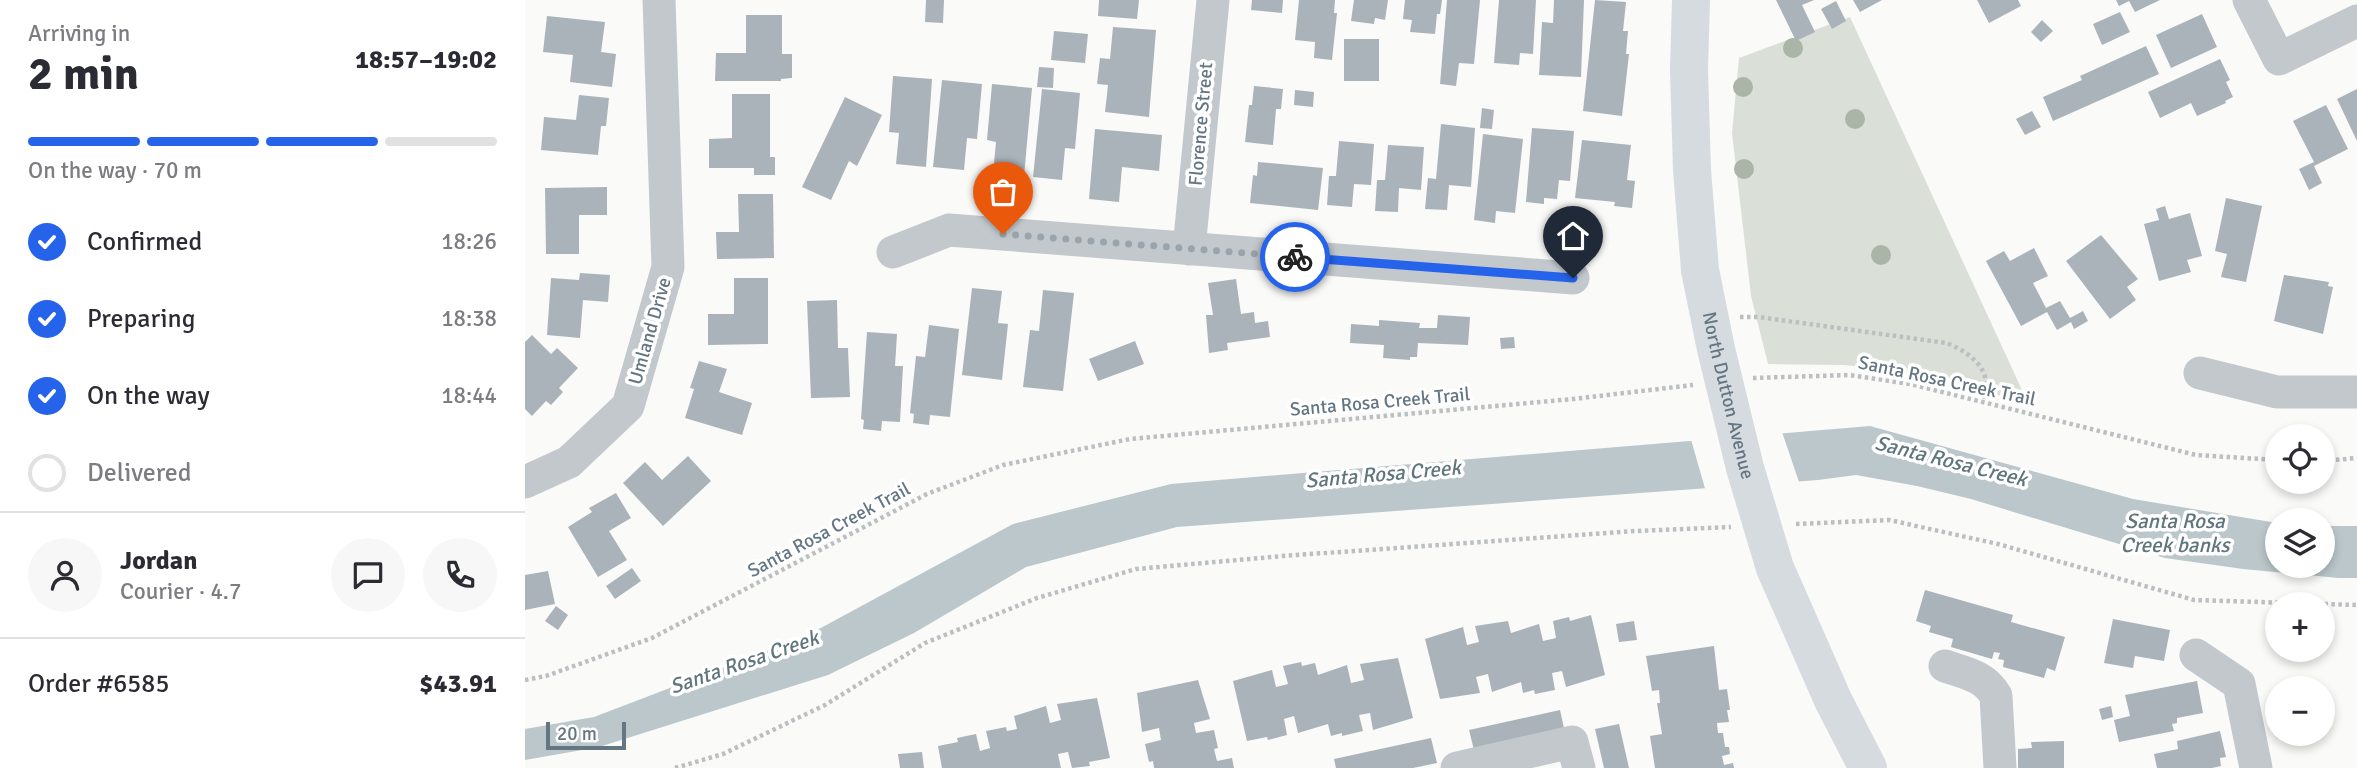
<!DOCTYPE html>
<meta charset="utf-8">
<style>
body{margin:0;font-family:Signika,sans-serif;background:#f7f7f7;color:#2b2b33;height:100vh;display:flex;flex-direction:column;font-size:26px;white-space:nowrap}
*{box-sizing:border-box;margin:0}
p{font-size:23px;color:#7c7c81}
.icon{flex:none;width:38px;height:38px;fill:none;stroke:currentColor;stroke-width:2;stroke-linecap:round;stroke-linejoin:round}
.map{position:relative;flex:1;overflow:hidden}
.side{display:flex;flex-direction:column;background:#fff;width:525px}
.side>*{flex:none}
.controls{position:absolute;left:1740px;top:424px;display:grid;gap:14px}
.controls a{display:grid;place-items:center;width:70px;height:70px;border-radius:50%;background:#fff;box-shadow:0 4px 10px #0003;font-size:35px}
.scale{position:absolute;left:21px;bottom:18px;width:80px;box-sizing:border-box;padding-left:7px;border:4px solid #657683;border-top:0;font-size:19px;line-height:24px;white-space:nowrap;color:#657683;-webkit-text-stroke:5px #fff;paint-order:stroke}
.pin{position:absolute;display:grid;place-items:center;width:60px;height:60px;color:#fff;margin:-72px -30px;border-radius:50% 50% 50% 0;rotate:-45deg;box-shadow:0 0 7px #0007}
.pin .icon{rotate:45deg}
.courier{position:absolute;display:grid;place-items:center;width:70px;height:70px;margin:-35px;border:5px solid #2563eb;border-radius:50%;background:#fff;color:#222;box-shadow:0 2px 9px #0007}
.summary em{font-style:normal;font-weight:700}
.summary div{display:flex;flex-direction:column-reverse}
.summary{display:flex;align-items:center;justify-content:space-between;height:119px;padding:0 28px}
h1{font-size:46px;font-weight:700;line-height:52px}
.bar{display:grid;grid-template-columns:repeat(4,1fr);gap:10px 7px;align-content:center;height:84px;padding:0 28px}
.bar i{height:9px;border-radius:5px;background:#e1e1e2}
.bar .selected{background:#2563eb}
.bar p{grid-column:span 4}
.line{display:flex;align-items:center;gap:18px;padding:0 28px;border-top:2px solid #e1e1e2}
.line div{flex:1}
.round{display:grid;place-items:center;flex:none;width:74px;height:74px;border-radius:37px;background:#f7f7f7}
ol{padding:0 28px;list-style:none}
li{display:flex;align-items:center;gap:21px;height:77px}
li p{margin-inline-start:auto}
li .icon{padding:7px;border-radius:50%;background:#2563eb;color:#fff;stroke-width:4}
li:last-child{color:#7c7c81}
li i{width:38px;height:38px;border:4px solid #e1e1e2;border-radius:50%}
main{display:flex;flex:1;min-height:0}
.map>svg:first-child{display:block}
.green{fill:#dadfd7}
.water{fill:#bbc7cb}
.pier{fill:#fafaf8}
.building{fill:#aab3b9}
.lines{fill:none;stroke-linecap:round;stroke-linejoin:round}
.path{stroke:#bbbfc2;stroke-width:4.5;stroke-dasharray:3.5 3.5;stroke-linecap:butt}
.minor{stroke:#c3c8cc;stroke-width:33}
.major{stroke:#d6dbdf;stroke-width:38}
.tree{fill:#aab4a7}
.done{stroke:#99a4ac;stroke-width:7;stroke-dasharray:0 12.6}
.route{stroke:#2563eb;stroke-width:9}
.labels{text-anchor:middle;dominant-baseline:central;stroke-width:7;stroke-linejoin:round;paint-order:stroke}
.street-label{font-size:19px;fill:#657683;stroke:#fff}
.water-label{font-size:21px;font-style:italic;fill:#60757c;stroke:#fff}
</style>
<main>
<section class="side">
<div class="summary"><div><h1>2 min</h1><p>Arriving in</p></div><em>18:57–19:02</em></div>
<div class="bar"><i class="selected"></i><i class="selected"></i><i class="selected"></i><i></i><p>On the way · 70 m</p></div>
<ol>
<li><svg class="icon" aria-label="check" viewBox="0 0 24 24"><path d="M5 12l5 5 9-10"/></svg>Confirmed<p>18:26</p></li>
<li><svg class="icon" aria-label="check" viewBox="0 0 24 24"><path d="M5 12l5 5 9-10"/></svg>Preparing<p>18:38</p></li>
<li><svg class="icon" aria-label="check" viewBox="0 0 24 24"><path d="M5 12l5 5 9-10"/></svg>On the way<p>18:44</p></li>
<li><i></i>Delivered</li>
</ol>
<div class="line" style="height:126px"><a class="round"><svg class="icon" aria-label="person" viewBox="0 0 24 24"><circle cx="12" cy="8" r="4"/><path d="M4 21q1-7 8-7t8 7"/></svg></a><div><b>Jordan</b><p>Courier · 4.7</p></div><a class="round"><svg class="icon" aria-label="chat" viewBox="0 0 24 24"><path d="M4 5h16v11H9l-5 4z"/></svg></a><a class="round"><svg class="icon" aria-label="phone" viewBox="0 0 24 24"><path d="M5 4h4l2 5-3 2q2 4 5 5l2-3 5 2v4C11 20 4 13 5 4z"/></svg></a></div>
<div class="line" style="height:91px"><div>Order #6585</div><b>$43.91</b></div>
</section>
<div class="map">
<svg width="1832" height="768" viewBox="0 0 1832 768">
<rect width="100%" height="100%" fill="#fafaf8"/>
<path class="green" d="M1325,17L1503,403L1393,374L1320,365L1243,364L1226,296L1207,133L1214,58Z"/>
<path class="water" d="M1345,426L1608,499L1752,523V565H1797V526H1832V578H1813L1718,569L1640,558L1446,499L1392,486L1331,475L1293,480L652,527L501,567L389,633L303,675L74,747L0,760V729L69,717L281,636L488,524L646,484Z"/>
<path class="pier" d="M1256,429L1275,485L1181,492L1165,436Z"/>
<path class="building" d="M401,0H419L418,23L400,22Z
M574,0H614L612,19L573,16Z
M727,0H758L757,13L726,10Z
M774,0H810L809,13H812L807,60L789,58L790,42L770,40Z
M829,0H863L860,20L850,18L849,24L826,21Z
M880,0H917L915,14H912L910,34L885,32L887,20L878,19Z
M922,0H955L949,64L934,63L931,86L915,84Z
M974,0H1011L1008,54L995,53L994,65L969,63Z
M1029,0H1059L1056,77L1014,75L1017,22L1028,23Z
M1070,0L1101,2L1098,31H1103L1101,54H1104L1097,116L1058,111Z
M1251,0H1289L1277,5L1290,32L1271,41Z
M1328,0H1357L1335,12Z
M1452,0H1493L1496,6L1464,23Z
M1591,0H1635L1610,12L1604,1L1594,6Z
M1311,1L1321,21L1307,29L1296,9Z
M1595,12L1605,32L1577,45L1568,24Z
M1677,14L1692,47L1646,68L1631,35Z
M221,15H257V54H267V78L256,79V81H190L191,53H221Z
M22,16L80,22L76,52L91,54L87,87L45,82L48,55L18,52Z
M1517,20L1528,31L1516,42L1506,32Z
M588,27L631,30L624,117L580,112L583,85L572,84L575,58L585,59Z
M529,31L563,34L560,63L526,60Z
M819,39H854V81H819Z
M1621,46L1634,74L1528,121L1518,97L1557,80L1555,76Z
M1695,59L1705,80L1701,82L1708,97L1700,101L1701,103L1672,116L1666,103L1635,118L1623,92Z
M514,67L529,68L528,88L512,87Z
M368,76L407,79L401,167L371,164L374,133L364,132Z
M417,80L457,84L452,139L442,138L439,170L408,167Z
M467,84L507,88L499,176L468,173L471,142L462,140Z
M729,86L758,89L756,109H751L748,145L720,142L724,105H727Z
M517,89L555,93L550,149L540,148L537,180L508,177Z
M1832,89V141L1812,99Z
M770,90L789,92L788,107L769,105Z
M207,94H245V157H250V175H229V168H184V139L207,138Z
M54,95L84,98L81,126H76L73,155L16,150L19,117L51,120Z
M320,97L357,115L332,166L324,161L306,200L277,187Z
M1801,105L1823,149L1789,166L1797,183L1784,190L1774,169L1789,162L1768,121Z
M957,108L969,110L967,129L955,128Z
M1507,111L1516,127L1500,135L1491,119Z
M916,124L950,128L946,187L924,185L922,210L900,209L903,178L911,179Z
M1007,128L1049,131L1045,181L1034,180L1032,199L1019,198V204L1001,202Z
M570,129L637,135L634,171L597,167L594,202L564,199Z
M958,134L998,139L990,213L971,211L970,223L949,220Z
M1057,140L1106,145L1102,180L1110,181L1107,208L1089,206L1090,202L1050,198Z
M814,141L849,144L846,185L829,184L827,207L802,205L804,176H811Z
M863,145L899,147L896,190L874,188L873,212L850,211L852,180H860Z
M733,162L798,168L793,210L725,203L728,175L732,176Z
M82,187V215H54V254H21L20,188Z
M213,194H248L249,258L192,259L191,232H214Z
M1701,198L1737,206L1721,282L1696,277L1702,254L1690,251Z
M1640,206L1644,219L1665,213L1677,256L1662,260L1666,272L1634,281L1619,224L1634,220L1631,209Z
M1576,235L1613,279L1602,287L1611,300L1585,319L1541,261Z
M1509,248L1523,276L1508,283L1521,308L1535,301L1545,318L1558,311L1563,321L1549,329L1546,322L1532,330L1522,312L1496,326L1461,261L1479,251L1485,261Z
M55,273L85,275L83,302L58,300L55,338L22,335L26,278L54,280Z
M1759,275L1804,282L1803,286L1808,287L1798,334L1749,321Z
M209,278H243V344L183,345V314H209Z
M711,279L716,314L729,312L730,323L743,321L745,337L702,343L703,350L684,353L681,315H688L683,283Z
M447,288L477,291L473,323L483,324L477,380L437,375Z
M518,290L549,293L538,391L498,387L505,330L514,331Z
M312,300L313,348H323L325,397L286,398L282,301Z
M913,315L945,317L943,345L893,343L892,357H885V360L858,358L859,345L825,343L826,324L854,326V320L895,323L894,328H912Z
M404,325L434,329L425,417L405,415L404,425L388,423L389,414L385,413L391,356L400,357Z
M342,332L372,334L370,366H378L375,422L357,421L356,431L338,429L339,420L336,419Z
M7,335L26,354L32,348L53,368L34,388L38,392L26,405L21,401L7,416L0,409V342Z
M989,337L990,348L976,349L975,338Z
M610,341L619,364L573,381L564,359Z
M174,361L202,369L194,392L227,403L217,435L160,418L169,389L165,388Z
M163,456L186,481L138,526L98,483L120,462L137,480Z
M91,493L106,518L84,531L102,560L73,577L43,527L67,512L64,508Z
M107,568L116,581L90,599L81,586Z
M23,571L30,604L0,610V575Z
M1400,590L1488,615L1486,622L1540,637L1530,671L1522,668L1519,678L1478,667L1479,660L1473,659L1475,653L1469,652L1467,659L1426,647L1428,639L1404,632L1406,626L1391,621Z
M31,606L43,615L33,630L20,621Z
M1066,615L1080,675L1041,687L1037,671L1027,673L1030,690L1010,694L1009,690L998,693L996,682L967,692L963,674L951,677L955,693L915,699L900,639L938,627L942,645L954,642L950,626L983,621L986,633L1014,624L1018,641L1031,638L1028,621L1044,617L1045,621Z
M1588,619L1645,630L1639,661L1610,656L1608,668L1579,663Z
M1109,621L1112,640L1094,642L1091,624Z
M1189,646L1194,690L1202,689L1205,710H1202L1204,722L1192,723L1193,733H1198L1200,747H1204L1205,754L1197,756L1199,765L1208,763L1209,768H1130L1125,736L1137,734L1132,703H1135L1134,690L1127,691L1121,656Z
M873,658L888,718L848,730L845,713L834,715L838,731L817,736V733L806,736L803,724L773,733L769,716L759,719L762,735L743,740L742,737L722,741L708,681L747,670L751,687L763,684L758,666L776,662L777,666L790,663L793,675L822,665L826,683L839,680L835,664Z
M673,680L685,719L669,723L671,733L689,730L693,748L689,749L692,761L707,758L709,768H629L628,761L624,762L620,744L636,740L634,728L617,732L612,693Z
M1672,681L1678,713L1652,718V723L1647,724L1649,731L1594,742L1589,720L1605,716L1600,695Z
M572,698L585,758L564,762L565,766L547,768L543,752L533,754L536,768H417L413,746L433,742L432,738L451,734L455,751L465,748L461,731L481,727L482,731L492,729L489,716L521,706L525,723L536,720L532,704Z
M1586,706L1588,717L1577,720L1574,709Z
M1035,710L1040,733L950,754L944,730Z
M1094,724L1104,768H1079L1070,729Z
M1695,731L1701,757L1695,758L1696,766L1687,768H1632L1629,754L1653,749L1652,741Z
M906,738L912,763L888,768H811L809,759Z
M1539,741V768H1493V749L1507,748L1506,742Z
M397,752L399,768H375L373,754Z"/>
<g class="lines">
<path class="path" d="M1215,317H1234L1421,343C1438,349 1460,363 1461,383C1462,389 1459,395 1459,401
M1228,378L1324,375L1385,384L1671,455L1752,460
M1797,461L1832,458
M1271,524L1364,520L1473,544L1669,600L1832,605
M0,680L21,676L127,638L402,494L478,465L605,439L1048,399L1168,385
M150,768L198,754L300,705L400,643L512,598L611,569L758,556L1111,531L1206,527"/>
<path class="minor" d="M1724,0L1754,59L1832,21
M664,249L688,0
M368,252L424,230L1048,278
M1675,373L1752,392H1832
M0,482L44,462L103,406L143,267L134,0
M1671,655L1714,684L1731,768
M1420,666C1441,673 1460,676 1471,696L1475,768
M932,768L1047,742L1054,768"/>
<path class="major" id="s1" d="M1166,0L1164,70L1167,170L1175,270L1191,349L1220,468L1250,568L1308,700L1343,768"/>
</g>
<g class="tree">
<circle cx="1268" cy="48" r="10"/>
<circle cx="1218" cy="87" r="10"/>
<circle cx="1330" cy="119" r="10"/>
<circle cx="1219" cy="169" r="10"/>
<circle cx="1356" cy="255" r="10"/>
</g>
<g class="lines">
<path class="done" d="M478,234L770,257"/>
<path class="route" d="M770,257L1048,278"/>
</g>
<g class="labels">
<g class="street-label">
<text transform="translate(676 124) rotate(-85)">Florence Street</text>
<text transform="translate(125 331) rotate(-74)">Umland Drive</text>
<text transform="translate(1422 381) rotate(12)">Santa Rosa Creek Trail</text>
<text stroke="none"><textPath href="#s1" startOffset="399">North Dutton Avenue</textPath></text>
<text transform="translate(855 402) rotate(-5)">Santa Rosa Creek Trail</text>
<text transform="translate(304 530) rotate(-28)">Santa Rosa Creek Trail</text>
</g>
<g class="water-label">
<text transform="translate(1426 461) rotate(14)">Santa Rosa Creek</text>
<text transform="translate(858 474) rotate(-5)">Santa Rosa Creek</text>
<text x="1650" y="521">Santa Rosa<tspan x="1650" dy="24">Creek banks</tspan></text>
<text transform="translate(219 662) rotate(-19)">Santa Rosa Creek</text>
</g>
</g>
</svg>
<div class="controls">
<a><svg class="icon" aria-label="locate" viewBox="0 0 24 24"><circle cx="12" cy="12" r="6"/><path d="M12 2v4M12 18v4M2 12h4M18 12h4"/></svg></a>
<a><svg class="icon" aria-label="layers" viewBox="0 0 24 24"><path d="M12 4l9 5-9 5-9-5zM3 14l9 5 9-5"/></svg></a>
<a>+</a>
<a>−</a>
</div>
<div class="scale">20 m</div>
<div class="pin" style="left:478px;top:234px;background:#ea580c"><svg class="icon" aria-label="bag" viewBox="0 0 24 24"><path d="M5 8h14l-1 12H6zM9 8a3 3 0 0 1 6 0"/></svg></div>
<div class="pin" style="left:1048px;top:278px;background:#1f2937"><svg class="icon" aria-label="home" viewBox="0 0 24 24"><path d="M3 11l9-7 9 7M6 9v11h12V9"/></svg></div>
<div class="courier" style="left:770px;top:257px"><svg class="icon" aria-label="bike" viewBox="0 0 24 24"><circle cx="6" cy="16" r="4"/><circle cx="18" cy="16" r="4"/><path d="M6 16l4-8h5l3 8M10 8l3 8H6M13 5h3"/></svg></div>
</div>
</main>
